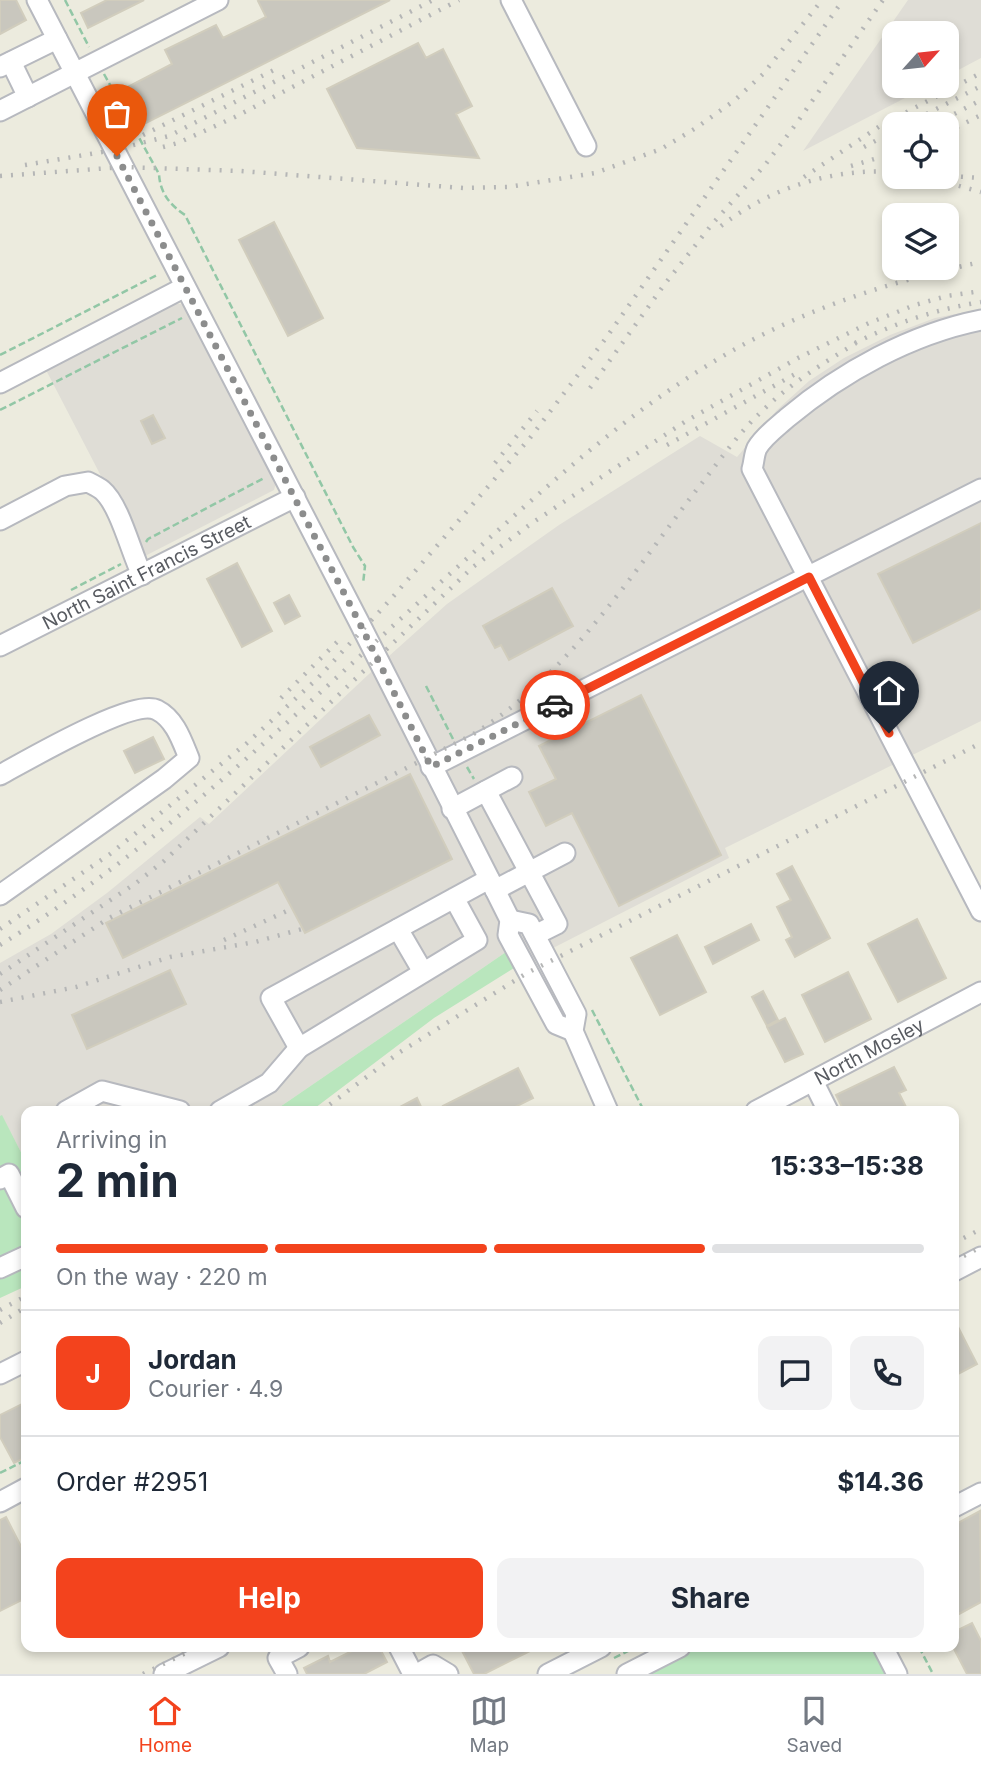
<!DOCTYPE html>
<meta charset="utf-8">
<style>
body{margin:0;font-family:Inter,sans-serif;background:#f2f2f3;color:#1f2937;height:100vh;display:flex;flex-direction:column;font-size:26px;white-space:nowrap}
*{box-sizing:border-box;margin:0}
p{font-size:23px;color:#747a83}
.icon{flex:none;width:38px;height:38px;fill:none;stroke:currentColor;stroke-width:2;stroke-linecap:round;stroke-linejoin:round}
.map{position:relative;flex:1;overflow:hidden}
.side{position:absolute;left:21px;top:1106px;width:938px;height:546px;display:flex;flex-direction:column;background:#fff;border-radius:14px;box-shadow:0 4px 10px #0003}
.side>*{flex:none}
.needle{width:46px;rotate:63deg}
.controls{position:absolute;left:882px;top:21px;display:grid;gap:14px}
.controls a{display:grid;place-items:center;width:77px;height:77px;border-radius:14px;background:#fff;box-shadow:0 4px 10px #0003;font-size:35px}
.pin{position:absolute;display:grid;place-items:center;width:60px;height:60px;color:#fff;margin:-72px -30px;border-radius:50% 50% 50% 0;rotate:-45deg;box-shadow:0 0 7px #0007}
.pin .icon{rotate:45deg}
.courier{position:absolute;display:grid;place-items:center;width:70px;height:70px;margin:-35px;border:5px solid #f3431d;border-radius:50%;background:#fff;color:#222;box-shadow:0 2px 9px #0007}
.overview em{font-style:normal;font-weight:700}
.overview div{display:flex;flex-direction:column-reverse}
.overview{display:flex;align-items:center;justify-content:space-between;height:119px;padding:0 35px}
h1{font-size:46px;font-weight:700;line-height:52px}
.bar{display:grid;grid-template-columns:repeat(4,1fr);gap:10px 7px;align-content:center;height:84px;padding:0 35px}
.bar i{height:9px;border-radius:5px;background:#e0e1e3}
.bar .current{background:#f3431d}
.bar p{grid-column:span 4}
.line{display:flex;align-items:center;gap:18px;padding:0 35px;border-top:2px solid #e0e1e3}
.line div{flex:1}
.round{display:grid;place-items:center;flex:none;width:74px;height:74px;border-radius:14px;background:#f2f2f3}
.button{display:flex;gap:14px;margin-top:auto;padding:14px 35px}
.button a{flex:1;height:80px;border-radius:14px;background:#f3431d;color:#fff;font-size:28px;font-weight:700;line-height:80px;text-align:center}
.button a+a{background:#f2f2f3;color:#1f2937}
.dock{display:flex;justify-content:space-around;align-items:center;height:98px;border-top:2px solid #e0e1e3;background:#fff;font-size:19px;color:#747a83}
.dock a{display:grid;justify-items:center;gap:4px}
.dock .current{color:#f3431d}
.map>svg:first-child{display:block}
.industrial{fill:#dfddd6}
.green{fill:#b9e6bd}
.building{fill:#c9c7be;stroke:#d1cdbd;stroke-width:2}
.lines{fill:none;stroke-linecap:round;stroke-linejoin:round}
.minor-casing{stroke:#b7b9bf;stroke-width:23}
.path{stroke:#92c7a6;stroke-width:2.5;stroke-dasharray:7 3.5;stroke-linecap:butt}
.minor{stroke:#fff;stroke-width:19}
.rail{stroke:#b5b6b6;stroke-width:4.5;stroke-dasharray:2 9;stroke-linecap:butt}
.done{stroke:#8c8d8d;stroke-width:7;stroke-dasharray:0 12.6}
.route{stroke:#f3431d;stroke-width:9}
.labels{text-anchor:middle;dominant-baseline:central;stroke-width:5;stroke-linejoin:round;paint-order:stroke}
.street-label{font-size:19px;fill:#585b61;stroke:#fff}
</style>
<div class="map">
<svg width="981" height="1674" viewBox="0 0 981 1674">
<rect width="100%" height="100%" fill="#ecebde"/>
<path class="industrial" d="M908,0H981V58L947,76V33H894V86H928L803,151Z
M174,304H181L186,308L276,483L274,490L143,557L46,370Z
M981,309V721L725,848L729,858L514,968L506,952L274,1111H26V1162L2,1116H0V963L51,934L107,893L200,817L209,824L369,674L447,604L559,525L700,436L737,457L777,410L809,381L844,358L890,335L935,318Z"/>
<path class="green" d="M506,952L514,968L434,1018L311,1111H274Z
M2,1115L26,1162V1286L0,1298V1116Z
M697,1647H871L885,1674H644Z"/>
<path class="building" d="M0,0H16L26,20L0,34Z
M107,0H144L88,28L81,13Z
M260,0H390L138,127L120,91L172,64L165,50L216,25L223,38L266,17L258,1Z
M418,43L426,58L443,49L472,106L456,114L479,158L357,148L327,89Z
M274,222L323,318L288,336L239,240Z
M153,415L165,438L152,444L141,421Z
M981,523V609L913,643L878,574Z
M237,563L272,631L242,647L207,579Z
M552,588L573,626L509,660L501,645L495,648L483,626Z
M289,595L300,616L285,624L274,603Z
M641,695L721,855L619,906L572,813L546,826L529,792L556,779L539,746Z
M369,715L380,735L321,767L310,747Z
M153,737L164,759L135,773L124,751Z
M410,774L452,859L305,933L278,882L123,958L106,923Z
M792,866L830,938L795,957L786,940L792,937L777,907L791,900L777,874Z
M917,919L946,978L898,1002L868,944Z
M751,924L759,940L713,964L705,947Z
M677,935L706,992L660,1015L631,958Z
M170,970L186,1004L87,1049L72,1015Z
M848,972L871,1019L825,1042L802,995Z
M763,991L778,1020L767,1026L752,997Z
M785,1018L803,1054L785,1062L767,1027Z
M894,1067L906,1090L899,1093L908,1111H844L836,1095Z
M518,1068L533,1098L507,1111H446L443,1106Z
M417,1098L422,1109L417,1111H399L398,1108Z
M954,1319L977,1364L954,1376Z
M26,1402V1457L14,1463L0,1437V1415Z
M980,1511L981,1602L959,1614L954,1603V1525Z
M6,1517L26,1556V1598L0,1611V1520Z
M972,1623L981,1641V1674H967L953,1647L954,1632Z
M360,1647H379L387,1662L364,1674H307L304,1668L328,1656L330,1662Z
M460,1647H538L484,1674H474Z"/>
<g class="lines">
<g class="minor-casing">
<g id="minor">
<path d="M37,0L358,620L495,890L510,920L508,935L556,1024L573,1031"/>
<path d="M511,0L586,146"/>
<path d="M11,62L28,97"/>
<path d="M0,67L57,39"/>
<path d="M0,111L218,0"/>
<path d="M981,320C911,334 842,372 787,418C777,427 764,436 757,448C754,454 754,463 752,469L981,911"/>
<path d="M0,383L185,287"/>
<path d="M0,520L65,486L88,482C92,484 98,487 102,490C120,505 131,553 142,575"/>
<path id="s1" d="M0,646L295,497"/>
<path d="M431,767L981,489"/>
<path d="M0,775C26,761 133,698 157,710C175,719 182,741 189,758L164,779L0,895"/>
<path d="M486,791L557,924L535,935"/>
<path d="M452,809L512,777"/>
<path d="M495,890L565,853"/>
<path d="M454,898L477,940L299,1048L271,998L489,879"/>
<path d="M510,920L529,924L576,1014L573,1031L608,1111"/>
<path d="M398,929L423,972"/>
<path d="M813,1081L828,1111"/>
<path d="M66,1111L102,1091L180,1111"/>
<path d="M220,1111L269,1083L299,1048"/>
<path id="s2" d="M756,1111L981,992"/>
<path d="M0,1179L9,1174L26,1208"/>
<path d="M0,1268L26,1256"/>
<path d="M954,1271L981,1257"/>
<path d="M0,1374L26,1361"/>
<path d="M0,1502L26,1488"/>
<path d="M954,1507L981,1493"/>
<path d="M399,1647L413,1674"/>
<path d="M883,1647L897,1674"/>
<path d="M164,1674L219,1647"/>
<path d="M287,1674L278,1658L299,1647"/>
<path d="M417,1674L433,1665L448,1674"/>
<path d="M548,1674L601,1647"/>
<path d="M627,1674L680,1647"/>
</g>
</g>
<path class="path" d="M65,0L89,47
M104,74L159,174C160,193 170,205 185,215L353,547L365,566L363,584
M0,355L159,274
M0,410L182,318
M146,542L148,539L264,478
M71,590L121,564
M426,686L453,739
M467,767L474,779
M592,1010L644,1111
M0,1473L26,1460
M919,1647L933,1674
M614,1658L636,1647"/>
<use href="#minor" class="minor"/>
<path class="rail" d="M907,124L981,86
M935,124L981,100
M947,132L981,115
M143,135L278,68
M163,147L178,143L235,117L459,0
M864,147L894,131
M25,165L114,150L169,136L433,0
M851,166L894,153
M0,176L124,167L241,171L463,188L508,187L595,173L661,149L696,128L735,100L763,74L822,0
M950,176L981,178
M804,177L880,126L981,73
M927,177L981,192
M721,226C770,188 832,168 894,172
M855,343C895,323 937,309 981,302
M590,388L664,285L713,223L765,165L796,124L883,0
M667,445L799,372
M495,463L537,411
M281,698L343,636
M0,929L110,854L247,743L317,679L391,599L530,438L606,338L843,0
M224,940L289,910
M0,945C172,839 314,696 463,562C548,485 630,409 730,352C807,308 895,280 981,262
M0,974L136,883L164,861L473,567L532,523L686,421L798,358L869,323L915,305L947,296L981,291
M0,990L109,918L472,735C568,676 631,575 698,488C718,463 736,436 759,414C789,384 826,361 863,339
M0,1002L76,987L170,957L255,942L302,929
M321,1111L400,1052L527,973L981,743
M954,1243L981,1229
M954,1261L981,1247
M0,1310L26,1296
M0,1323L26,1307
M143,1674L198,1647"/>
</g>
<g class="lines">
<path class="done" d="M117,156L358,620L431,767L555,705"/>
<path class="route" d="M555,705L809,577L889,733"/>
</g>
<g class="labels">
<g class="street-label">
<text stroke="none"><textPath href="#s1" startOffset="164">North Saint Francis Street</textPath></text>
<text stroke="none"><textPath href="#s2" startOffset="128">North Mosley</textPath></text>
</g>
</g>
</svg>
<div class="controls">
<a><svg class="needle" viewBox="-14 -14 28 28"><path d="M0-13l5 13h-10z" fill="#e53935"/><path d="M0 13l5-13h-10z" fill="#747a83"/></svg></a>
<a><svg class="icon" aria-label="locate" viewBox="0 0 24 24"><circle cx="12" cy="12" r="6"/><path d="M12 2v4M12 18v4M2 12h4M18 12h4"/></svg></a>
<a><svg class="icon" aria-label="layers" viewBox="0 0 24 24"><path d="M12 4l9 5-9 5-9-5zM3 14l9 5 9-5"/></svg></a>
</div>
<div class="pin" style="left:117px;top:156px;background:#ea580c"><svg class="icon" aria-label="bag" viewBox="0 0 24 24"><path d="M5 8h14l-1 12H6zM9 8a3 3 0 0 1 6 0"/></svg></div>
<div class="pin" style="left:889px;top:733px;background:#1f2937"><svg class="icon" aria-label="home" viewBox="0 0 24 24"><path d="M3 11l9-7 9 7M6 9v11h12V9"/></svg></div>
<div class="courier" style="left:555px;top:705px"><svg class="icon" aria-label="car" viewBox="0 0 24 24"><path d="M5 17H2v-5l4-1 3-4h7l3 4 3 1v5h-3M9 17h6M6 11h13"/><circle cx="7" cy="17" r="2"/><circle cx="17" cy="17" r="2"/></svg></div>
<section class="side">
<div class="overview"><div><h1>2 min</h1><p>Arriving in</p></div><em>15:33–15:38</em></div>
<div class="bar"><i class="current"></i><i class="current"></i><i class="current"></i><i></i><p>On the way · 220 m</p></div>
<div class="line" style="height:126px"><b class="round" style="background:#f3431d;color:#fff">J</b><div><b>Jordan</b><p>Courier · 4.9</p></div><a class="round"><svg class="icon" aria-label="chat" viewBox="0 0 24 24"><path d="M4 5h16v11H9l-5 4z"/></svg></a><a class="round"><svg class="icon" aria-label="phone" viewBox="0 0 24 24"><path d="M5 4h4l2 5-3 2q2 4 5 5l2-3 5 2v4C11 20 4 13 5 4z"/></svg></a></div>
<div class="line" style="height:91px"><div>Order #2951</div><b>$14.36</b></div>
<div class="button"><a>Help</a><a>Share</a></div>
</section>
</div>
<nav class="dock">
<a class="current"><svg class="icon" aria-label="home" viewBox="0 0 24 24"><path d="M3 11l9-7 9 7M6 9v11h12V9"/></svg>Home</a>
<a><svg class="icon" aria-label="map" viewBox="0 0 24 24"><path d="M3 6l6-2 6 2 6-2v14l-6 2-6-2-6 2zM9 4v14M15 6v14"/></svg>Map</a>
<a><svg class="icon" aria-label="saved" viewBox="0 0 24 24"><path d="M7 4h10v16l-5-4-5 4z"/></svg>Saved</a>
</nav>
